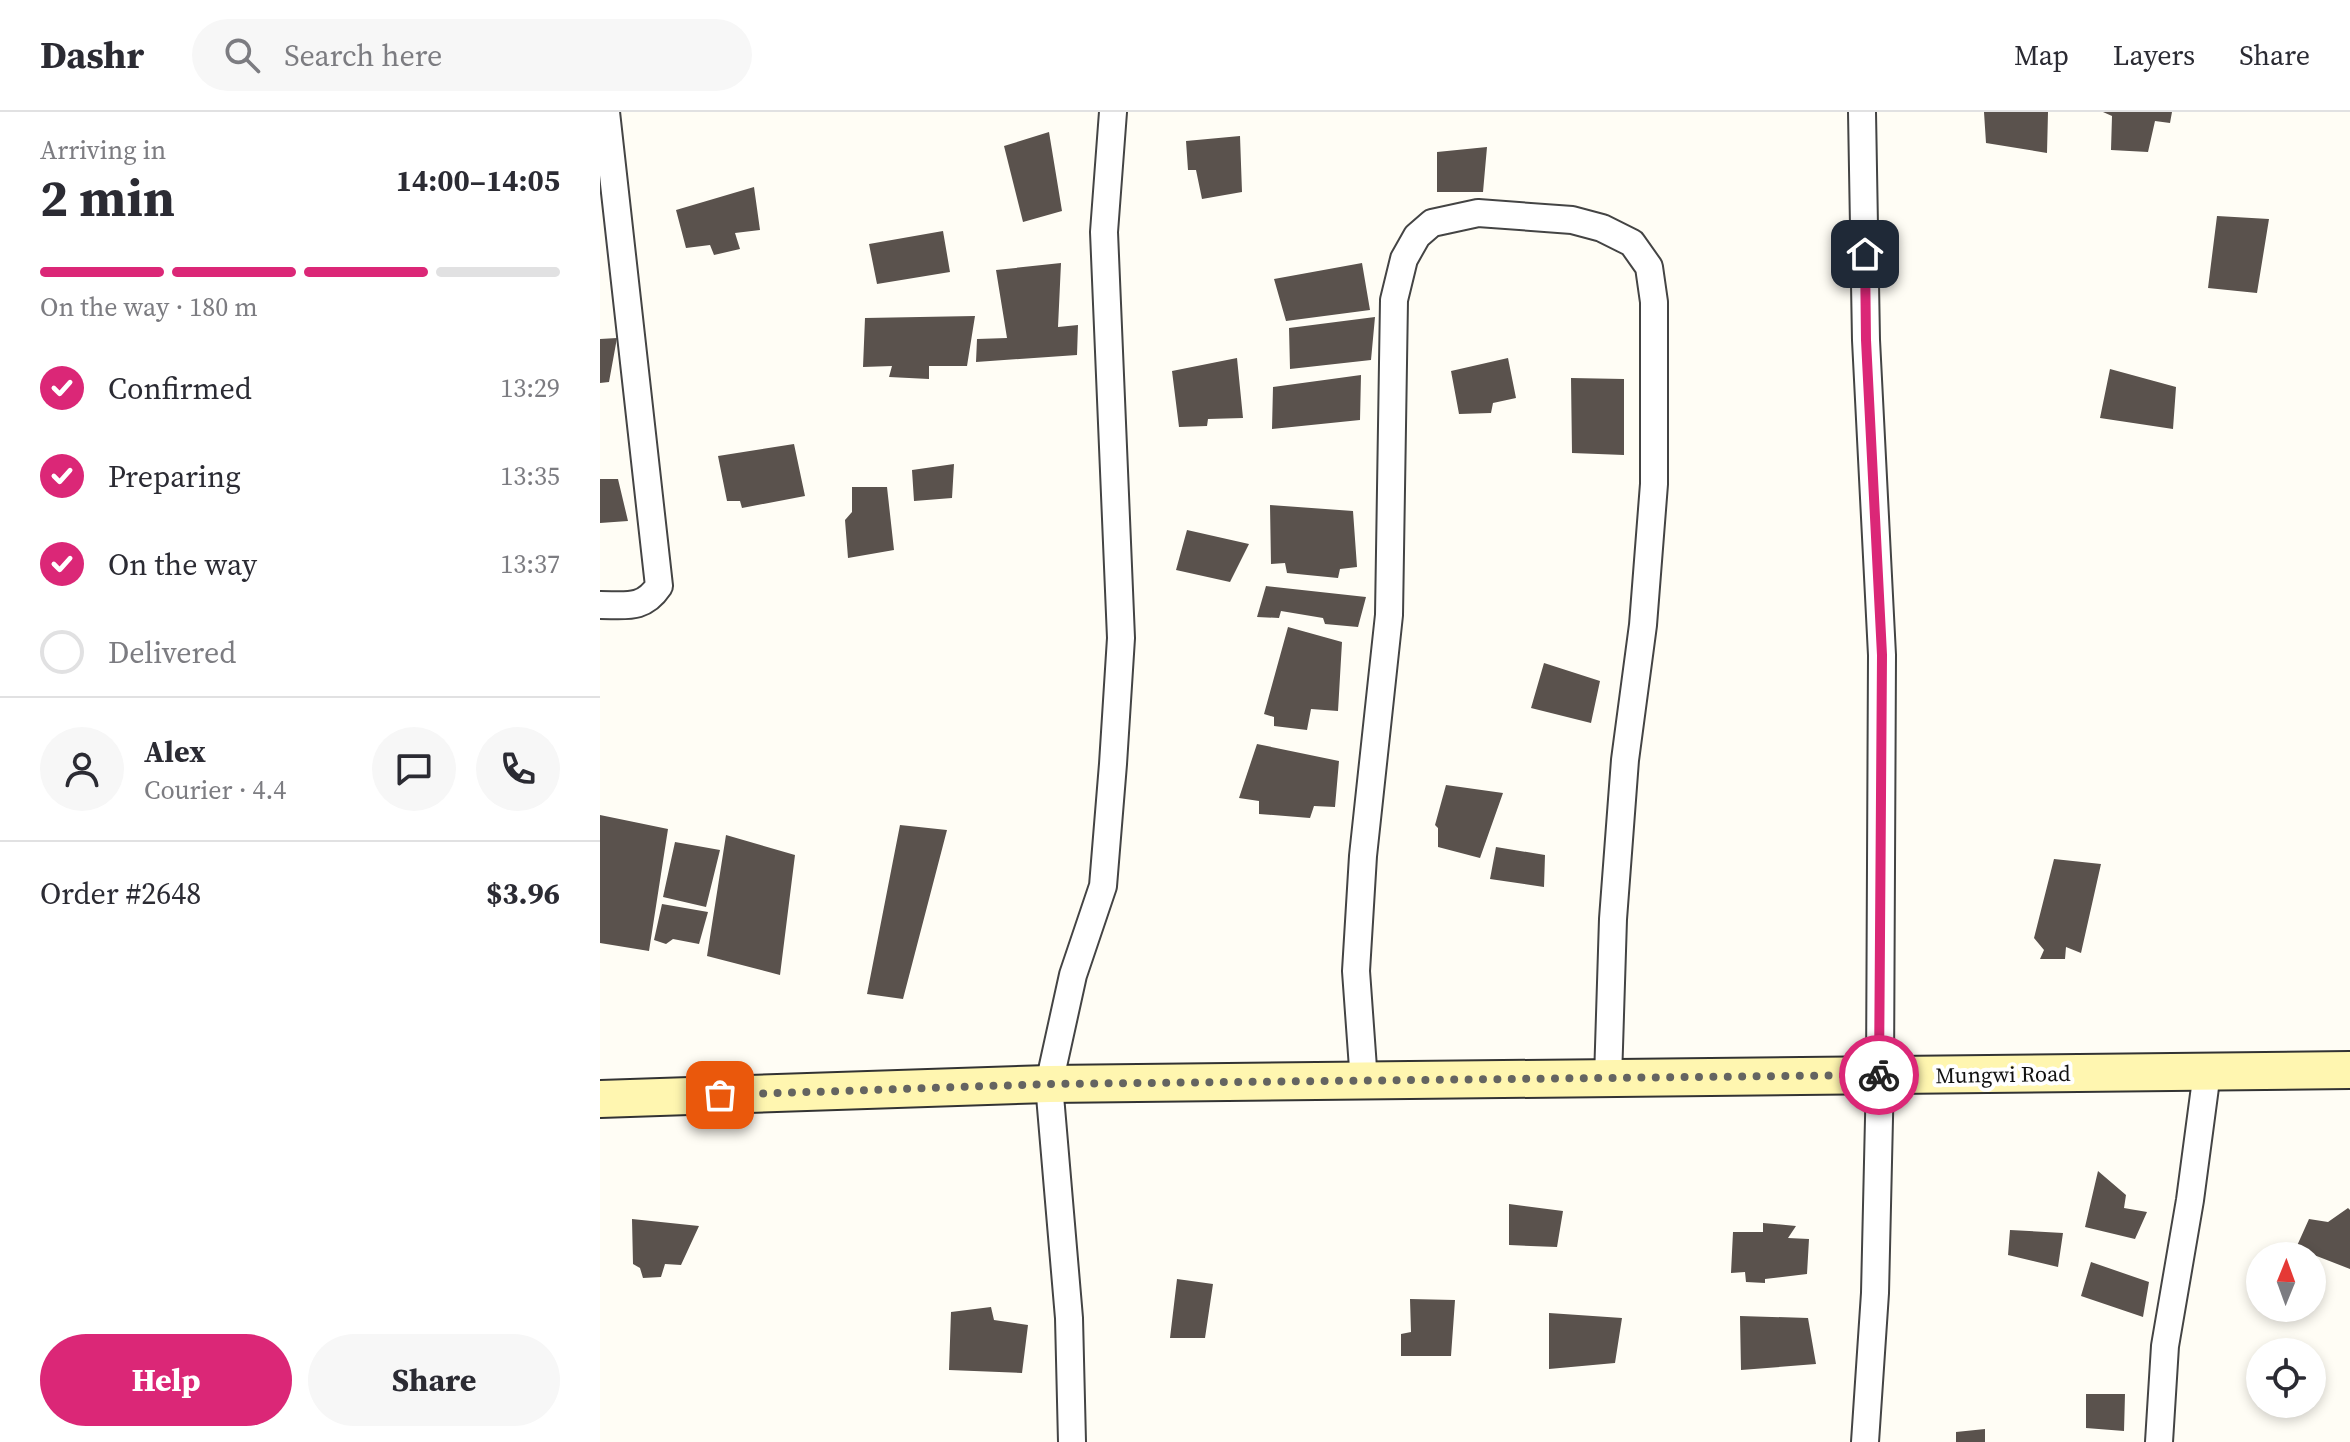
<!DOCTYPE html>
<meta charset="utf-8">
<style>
body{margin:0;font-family:"Source Serif 4",serif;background:#f7f7f7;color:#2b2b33;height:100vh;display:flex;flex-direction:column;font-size:30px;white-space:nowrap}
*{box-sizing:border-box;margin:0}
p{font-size:26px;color:#7c7c81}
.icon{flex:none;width:44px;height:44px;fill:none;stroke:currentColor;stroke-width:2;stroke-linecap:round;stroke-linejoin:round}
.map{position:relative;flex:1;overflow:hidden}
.details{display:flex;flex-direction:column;background:#fff;width:600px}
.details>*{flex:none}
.needle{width:52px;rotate:1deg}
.fabs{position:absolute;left:1646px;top:1130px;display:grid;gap:16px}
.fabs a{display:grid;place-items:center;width:80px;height:80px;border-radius:50%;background:#fff;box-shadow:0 4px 12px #0003;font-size:40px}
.pin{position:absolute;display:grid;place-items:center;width:68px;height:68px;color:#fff;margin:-34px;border-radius:16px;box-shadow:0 4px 12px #0006}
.courier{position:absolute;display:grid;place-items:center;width:80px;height:80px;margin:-40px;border:6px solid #db2777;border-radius:50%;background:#fff;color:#222;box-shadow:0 2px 10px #0007}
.head em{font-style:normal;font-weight:700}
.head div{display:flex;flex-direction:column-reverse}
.head{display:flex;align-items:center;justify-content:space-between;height:136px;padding:0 40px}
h1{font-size:52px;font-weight:700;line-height:60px}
.bar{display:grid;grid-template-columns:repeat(4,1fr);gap:12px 8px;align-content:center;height:96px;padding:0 40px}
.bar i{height:10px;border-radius:6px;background:#e1e1e2}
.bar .current{background:#db2777}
.bar p{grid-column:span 4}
.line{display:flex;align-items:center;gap:20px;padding:0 40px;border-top:2px solid #e1e1e2}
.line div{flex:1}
.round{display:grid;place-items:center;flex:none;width:84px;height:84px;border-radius:42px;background:#f7f7f7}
ol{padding:0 40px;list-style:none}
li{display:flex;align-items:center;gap:24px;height:88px}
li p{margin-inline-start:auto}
li .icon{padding:8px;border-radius:50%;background:#db2777;color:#fff;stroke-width:4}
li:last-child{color:#7c7c81}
li i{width:44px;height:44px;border:4px solid #e1e1e2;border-radius:50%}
.button{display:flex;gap:16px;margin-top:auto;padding:16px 40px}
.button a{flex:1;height:92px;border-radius:48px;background:#db2777;color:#fff;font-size:32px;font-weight:700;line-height:92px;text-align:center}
.button a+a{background:#f7f7f7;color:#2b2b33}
header{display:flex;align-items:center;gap:48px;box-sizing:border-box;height:112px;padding:0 40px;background:#fff;border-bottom:2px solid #e1e1e2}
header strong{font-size:38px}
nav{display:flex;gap:44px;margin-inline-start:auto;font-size:28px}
.search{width:560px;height:72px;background:#f7f7f7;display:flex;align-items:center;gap:20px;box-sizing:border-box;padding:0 28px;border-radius:44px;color:#7c7c81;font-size:30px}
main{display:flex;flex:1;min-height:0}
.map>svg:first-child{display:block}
.building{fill:#5a524d}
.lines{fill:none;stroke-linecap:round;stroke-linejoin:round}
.street-casing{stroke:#444;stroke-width:30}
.secondary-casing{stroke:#333;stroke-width:40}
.street{stroke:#fff;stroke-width:26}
.secondary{stroke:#fff6b0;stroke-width:36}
.done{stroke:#646461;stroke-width:8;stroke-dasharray:0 14.4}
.route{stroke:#db2777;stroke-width:10}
.labels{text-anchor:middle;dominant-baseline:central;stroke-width:8;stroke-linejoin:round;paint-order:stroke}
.street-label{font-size:22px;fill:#111;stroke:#fff}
</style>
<header>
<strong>Dashr</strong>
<div class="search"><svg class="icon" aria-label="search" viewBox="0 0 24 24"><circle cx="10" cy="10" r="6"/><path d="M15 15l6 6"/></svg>Search here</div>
<nav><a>Map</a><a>Layers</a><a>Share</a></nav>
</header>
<main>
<section class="details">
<div class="head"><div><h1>2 min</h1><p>Arriving in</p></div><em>14:00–14:05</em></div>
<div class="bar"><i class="current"></i><i class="current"></i><i class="current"></i><i></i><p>On the way · 180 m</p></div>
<ol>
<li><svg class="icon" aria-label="check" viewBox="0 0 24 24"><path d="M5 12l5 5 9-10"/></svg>Confirmed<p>13:29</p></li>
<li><svg class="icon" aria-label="check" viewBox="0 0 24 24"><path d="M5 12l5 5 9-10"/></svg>Preparing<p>13:35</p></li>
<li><svg class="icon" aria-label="check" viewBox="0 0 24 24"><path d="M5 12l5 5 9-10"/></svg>On the way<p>13:37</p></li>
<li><i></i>Delivered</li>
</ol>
<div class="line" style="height:144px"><a class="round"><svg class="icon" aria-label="person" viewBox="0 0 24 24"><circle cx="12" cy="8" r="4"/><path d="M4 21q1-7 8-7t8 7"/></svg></a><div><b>Alex</b><p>Courier · 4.4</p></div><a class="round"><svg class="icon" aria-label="chat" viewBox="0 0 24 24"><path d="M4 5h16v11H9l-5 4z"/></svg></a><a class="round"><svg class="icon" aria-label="phone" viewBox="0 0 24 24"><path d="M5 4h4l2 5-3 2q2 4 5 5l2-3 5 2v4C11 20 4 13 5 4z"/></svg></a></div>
<div class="line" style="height:104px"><div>Order #2648</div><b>$3.96</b></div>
<div class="button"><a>Help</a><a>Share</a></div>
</section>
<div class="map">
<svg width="1750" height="1330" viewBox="0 0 1750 1330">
<rect width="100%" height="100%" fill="#fffdf5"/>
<path class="building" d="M1384,0H1448L1447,41L1386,31Z
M1503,0H1572L1570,11L1555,9L1548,40L1511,38L1512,4Z
M449,20L462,99L423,110L404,34Z
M640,24L642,80L602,87L596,58H588L586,29Z
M887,35L883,80H837V40Z
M154,75L160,118L135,121L140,137L114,143L110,133L86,136L76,98Z
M1617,104L1669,107L1657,181L1608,176Z
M343,119L350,160L277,172L269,132Z
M461,151L458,215L478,213L477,243L376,250L377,227L407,226L396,158Z
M762,151L770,198L686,209L674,167Z
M375,204L367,254H329V267L289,265L292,254L263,255L265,206Z
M775,205L771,248L690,257L689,216Z
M17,226L9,270L0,271V227Z
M637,246L643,306L608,307L607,314L579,315L572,259Z
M908,246L916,286L893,291L891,301L859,302L851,259Z
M1510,257L1576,275L1573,317L1500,306Z
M761,263L760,308L672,317L673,275Z
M971,266L1024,267V343L972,341Z
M194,332L205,384L142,396L140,389H127L118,344Z
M354,352L352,386L314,389L312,358Z
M0,367H18L28,409L0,411Z
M252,375H287L294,438L248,446L245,408L252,400Z
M670,393L753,399L757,455L740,457L738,466L687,461L685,451L671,452Z
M587,418L649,432L630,470L576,458Z
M666,474L766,485L758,515L725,512L723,506L681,499L679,506L657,505Z
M688,515L742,530L738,599L711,597L707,618L674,614V605L664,602Z
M944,551L1000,569L991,611L931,596Z
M657,632L739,649L735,695L714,694L710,706L659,702V689L639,686Z
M846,673L903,681L880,746L838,735V716L835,713Z
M0,703L68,717L49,839L0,831Z
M300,713L347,718L303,887L267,882Z
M126,723L195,743L180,863L107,844Z
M75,730L120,738L106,795L63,785Z
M896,735L945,743L944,775L890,767Z
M1454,747L1501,752L1481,841L1466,835L1465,847H1440L1444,838L1434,826Z
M62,792L108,800L99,832L73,827L66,832L54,828Z
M1498,1059L1526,1083L1524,1096L1547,1100L1535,1127L1485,1115Z
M909,1092L963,1099L957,1135L909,1133Z
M1748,1096L1750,1098V1157L1696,1136L1709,1107L1728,1110Z
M32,1107L99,1114L81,1153L65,1152L61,1165L43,1166L40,1156L33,1152Z
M1163,1111L1196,1114L1188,1126L1209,1127L1207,1162L1165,1167V1171L1146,1170L1145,1160L1131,1161L1133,1120H1163Z
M1410,1118L1463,1121L1458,1155L1408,1143Z
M1491,1150L1549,1170L1543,1205L1481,1184Z
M577,1167L613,1172L605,1226H570Z
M810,1187L855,1188L851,1244H801V1222L811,1220Z
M391,1195L394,1208L428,1213L422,1261L349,1258L351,1200Z
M949,1201L1022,1206L1015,1251L949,1257Z
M1140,1204L1208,1206L1216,1252L1141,1258Z
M1486,1282H1525L1524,1319L1486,1316Z
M1385,1317V1330H1356V1320Z"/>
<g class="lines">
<g class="street-casing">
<path id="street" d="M1262,0L1266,228L1282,543L1280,963L1275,1181L1265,1330
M0,493C26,493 43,498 59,474L6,0
M764,970L756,859L763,744L789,503L794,188L804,147L817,124L832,111L878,101L972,108L1002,116L1032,131L1049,155L1054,190V372L1043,513L1025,648L1013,807L1008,967
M472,1330L469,1206L449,972L473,863L503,774L513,652L521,526L504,120L513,0
M1559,1330L1565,1234L1590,1088L1607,960"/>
</g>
<g class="secondary-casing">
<path id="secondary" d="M0,987L449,972L1750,958"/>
</g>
<use href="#street" class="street"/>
<use href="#secondary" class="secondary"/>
</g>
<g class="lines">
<path class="done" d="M120,983L449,972L1279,963"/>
<path class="route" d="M1265,142L1266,228L1282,543L1279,963"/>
</g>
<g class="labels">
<g class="street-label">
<text transform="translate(1403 962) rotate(-1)">Mungwi Road</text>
</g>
</g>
</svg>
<div class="fabs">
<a><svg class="needle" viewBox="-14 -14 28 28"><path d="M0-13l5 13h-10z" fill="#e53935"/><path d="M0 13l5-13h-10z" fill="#7c7c81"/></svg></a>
<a><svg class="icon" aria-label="locate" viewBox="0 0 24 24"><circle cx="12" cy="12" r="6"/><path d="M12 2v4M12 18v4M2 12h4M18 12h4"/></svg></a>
</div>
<div class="pin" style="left:120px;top:983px;background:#ea580c"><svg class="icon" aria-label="bag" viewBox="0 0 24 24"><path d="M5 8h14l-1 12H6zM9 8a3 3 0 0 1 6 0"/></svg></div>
<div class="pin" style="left:1265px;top:142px;background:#1f2937"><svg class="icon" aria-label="home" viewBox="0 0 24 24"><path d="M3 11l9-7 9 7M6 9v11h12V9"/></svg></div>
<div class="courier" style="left:1279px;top:963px"><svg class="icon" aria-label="bike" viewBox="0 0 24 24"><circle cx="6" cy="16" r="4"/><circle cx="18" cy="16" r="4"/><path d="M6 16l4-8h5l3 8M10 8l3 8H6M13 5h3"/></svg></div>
</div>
</main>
